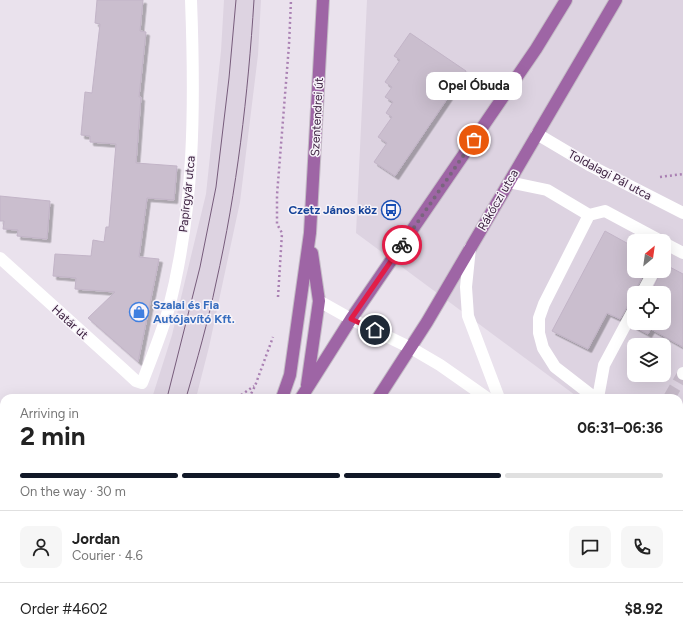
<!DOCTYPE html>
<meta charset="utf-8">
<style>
body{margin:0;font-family:Figtree,sans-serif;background:#f6f6f6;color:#222;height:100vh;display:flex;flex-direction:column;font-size:15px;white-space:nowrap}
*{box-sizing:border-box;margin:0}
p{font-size:13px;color:#767676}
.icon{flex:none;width:22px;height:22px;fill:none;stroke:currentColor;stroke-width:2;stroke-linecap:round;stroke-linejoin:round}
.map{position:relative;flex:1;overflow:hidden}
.panel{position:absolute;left:0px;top:394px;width:683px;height:248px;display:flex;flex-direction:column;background:#fff;border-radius:12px 12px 0 0;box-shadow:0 4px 16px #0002}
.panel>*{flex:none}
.needle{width:26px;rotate:29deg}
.controls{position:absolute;left:627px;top:234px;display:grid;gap:8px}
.controls a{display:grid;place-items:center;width:44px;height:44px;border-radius:8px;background:#fff;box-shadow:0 4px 16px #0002;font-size:20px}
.pin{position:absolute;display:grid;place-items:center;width:34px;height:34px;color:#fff;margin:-17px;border:2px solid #fff;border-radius:50%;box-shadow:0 1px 4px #0007}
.courier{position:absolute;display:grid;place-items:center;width:40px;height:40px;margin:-20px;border:3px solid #e11d48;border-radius:50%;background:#fff;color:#222;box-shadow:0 1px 5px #0007}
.bubble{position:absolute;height:28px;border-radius:8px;background:#fff;box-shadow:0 4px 16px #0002;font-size:13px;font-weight:700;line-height:28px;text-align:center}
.overview em{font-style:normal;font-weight:700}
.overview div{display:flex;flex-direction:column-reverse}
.overview{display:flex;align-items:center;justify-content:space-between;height:68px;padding:0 20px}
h1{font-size:26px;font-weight:700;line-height:30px}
.bar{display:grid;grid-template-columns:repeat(4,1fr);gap:6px 4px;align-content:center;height:48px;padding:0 20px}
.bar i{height:5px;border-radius:3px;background:#e0e0e0}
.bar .current{background:#111827}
.bar p{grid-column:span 4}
.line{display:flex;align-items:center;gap:10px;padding:0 20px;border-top:1px solid #e0e0e0}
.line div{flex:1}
.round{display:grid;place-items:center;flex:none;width:42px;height:42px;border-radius:8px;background:#f6f6f6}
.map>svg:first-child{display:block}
.built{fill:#ddd3e1;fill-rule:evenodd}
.building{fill:#cabece;stroke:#c2b4c7;filter:url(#shadow)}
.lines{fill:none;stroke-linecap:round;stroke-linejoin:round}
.minor-tunnel{stroke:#c7bbca;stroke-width:12;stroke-dasharray:12 6;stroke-linecap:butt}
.major-casing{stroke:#c4bcc6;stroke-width:14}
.path{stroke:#aa81b3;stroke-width:2.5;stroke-dasharray:2 3;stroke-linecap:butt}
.minor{stroke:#fff;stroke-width:12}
.major{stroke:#9e65a5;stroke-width:12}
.tram{stroke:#775c7b;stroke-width:1}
.done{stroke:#79657d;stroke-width:4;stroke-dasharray:0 7.2}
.route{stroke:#e11d48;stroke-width:5}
.labels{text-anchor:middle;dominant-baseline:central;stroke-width:3;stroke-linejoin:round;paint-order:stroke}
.street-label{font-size:12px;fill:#3c2140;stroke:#f7f3f9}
.transit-label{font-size:12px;font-weight:bold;fill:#164399;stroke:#f7f3f9;text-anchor:end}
.shop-label{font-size:12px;font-weight:bold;fill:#366cbe;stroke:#f7f3f9;text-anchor:start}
</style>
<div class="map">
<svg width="683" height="642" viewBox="0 0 683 642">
<defs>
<filter id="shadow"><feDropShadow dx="3.5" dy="3.5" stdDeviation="0" flood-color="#0004"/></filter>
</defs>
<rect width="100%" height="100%" fill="#eae2ed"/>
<path class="built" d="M224,0H261L258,55L240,202L209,347L196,398H152L172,335L206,194L221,51Z
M367,0H683V472L682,474L679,472V398H579L356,233ZM634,241H664V271H634ZM634,293H664V323H634ZM634,345H664V375H634Z
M679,570L683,573V642H285L288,638H679Z
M61,638H109L108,642H58Z"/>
<path class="building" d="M97,0H143L140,31L146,32L139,97H141L136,163L177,166L174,200L147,198L139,257L159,259L138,362L88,318L115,292L75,289L76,278L53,276L55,254L91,256L93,240L104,242L106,227H109L116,144L90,142V136L81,135L85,92L92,93L100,24L95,23Z
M410,33L466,71L395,176L374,162L387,143L378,137L392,117L386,113L393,102L385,97L392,87L385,82L400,60L394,56Z
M0,196L50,201L47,239L17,236L18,230L3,229L4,221H0Z
M605,231L634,247V271H645L634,293V302L628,305L620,319L607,313L588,349L552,331Z
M664,264L683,274V347L651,329L648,334L633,326L635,323H664V293H651L661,271H664Z"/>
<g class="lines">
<path class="minor-tunnel" d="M669,398L683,374"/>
<g class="major-casing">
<path id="major" d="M307,385L319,301L312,253
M282,398L290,375L310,233L323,0
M301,398L351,319L536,49L566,0
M378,398L427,322L616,0
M143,642L145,638
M212,642L215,638"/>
</g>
<path class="path" d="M660,177L683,174
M278,297L282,233L277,224V195L289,45L291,0
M237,398L254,386
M249,398L255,386L273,337
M50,642L52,638"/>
<path class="minor" d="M537,134L591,166L683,213
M509,182L547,190L589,215L605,211L661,241
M589,215L544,304L539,318V333L543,348L555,367L595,398
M664,243L683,253
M470,248L466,287L468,316L499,398
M0,258L123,369L136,381L142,383C151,359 161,335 168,311C195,210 195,104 191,0
M642,293L654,271
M319,301L351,319L411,348L440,365L487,398
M683,374V373
M598,398L604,365L634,309
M679,442L683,439
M679,526L683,529"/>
<use href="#major" class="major"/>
<path class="tram" d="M167,398L200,267L216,187L229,78L236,0
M186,398C197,360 208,322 216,283C237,190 248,95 254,0
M69,642L71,638
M90,642L92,638"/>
</g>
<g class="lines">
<path class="done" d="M402,245L474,140"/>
<path class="route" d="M375,330L351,319L402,245"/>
</g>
<defs>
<g id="bus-ring" transform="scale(1)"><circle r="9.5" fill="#f7f3f9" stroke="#1a4fb4" stroke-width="1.5"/><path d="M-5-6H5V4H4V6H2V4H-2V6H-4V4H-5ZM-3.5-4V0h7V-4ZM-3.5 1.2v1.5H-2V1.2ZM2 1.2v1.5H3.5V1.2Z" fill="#1a4fb4"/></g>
<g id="shop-ring" transform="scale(1)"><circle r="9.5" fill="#f7f3f9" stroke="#3f7fe0" stroke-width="1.5"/><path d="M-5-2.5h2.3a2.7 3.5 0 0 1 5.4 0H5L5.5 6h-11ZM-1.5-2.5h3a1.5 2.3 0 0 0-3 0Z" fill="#3f7fe0"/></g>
</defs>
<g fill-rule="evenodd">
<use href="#bus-ring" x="391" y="210"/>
<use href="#shop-ring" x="139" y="312"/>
</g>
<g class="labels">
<g class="street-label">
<text transform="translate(317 117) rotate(-87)">Szentendrei út</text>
<text transform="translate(610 175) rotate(28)">Toldalagi Pál utca</text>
<text transform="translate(187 194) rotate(-84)">Papírgyár utca</text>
<text transform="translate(498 200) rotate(-60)">Rákóczi utca</text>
<text transform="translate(70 322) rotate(42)">Határ út</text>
</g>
<g class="transit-label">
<text x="377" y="210">Czetz János köz</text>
</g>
<g class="shop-label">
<text x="153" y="305">Szalai és Fia<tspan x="153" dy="14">Autójavító Kft.</tspan></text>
</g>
</g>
</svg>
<div class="controls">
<a><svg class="needle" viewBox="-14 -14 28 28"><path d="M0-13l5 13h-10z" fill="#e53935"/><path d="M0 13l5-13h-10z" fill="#767676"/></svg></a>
<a><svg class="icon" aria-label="locate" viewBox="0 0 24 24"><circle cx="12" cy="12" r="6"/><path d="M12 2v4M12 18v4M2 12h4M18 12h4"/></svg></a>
<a><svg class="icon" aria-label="layers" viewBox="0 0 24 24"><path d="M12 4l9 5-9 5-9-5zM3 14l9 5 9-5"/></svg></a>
</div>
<div class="pin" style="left:474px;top:140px;background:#ea580c"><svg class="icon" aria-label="bag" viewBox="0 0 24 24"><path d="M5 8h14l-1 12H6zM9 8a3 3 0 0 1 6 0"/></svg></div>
<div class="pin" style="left:375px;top:330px;background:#1f2937"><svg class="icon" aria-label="home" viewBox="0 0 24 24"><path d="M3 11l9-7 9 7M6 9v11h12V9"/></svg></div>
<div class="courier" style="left:402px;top:245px"><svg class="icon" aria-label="bike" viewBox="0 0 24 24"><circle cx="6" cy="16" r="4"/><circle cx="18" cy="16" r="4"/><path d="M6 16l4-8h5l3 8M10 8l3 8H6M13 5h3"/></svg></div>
<div class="bubble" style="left:426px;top:72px;width:96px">Opel Óbuda</div>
<section class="panel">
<div class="overview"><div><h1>2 min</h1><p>Arriving in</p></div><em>06:31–06:36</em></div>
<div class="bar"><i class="current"></i><i class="current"></i><i class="current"></i><i></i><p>On the way · 30 m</p></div>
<div class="line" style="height:72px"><a class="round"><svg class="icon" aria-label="person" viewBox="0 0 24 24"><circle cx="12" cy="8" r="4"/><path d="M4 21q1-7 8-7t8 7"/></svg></a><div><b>Jordan</b><p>Courier · 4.6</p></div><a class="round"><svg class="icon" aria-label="chat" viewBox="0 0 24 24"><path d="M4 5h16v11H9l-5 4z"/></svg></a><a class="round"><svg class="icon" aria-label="phone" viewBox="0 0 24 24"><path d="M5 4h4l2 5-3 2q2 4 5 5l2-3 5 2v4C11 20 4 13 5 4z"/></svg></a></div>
<div class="line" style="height:52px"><div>Order #4602</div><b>$8.92</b></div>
</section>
</div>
